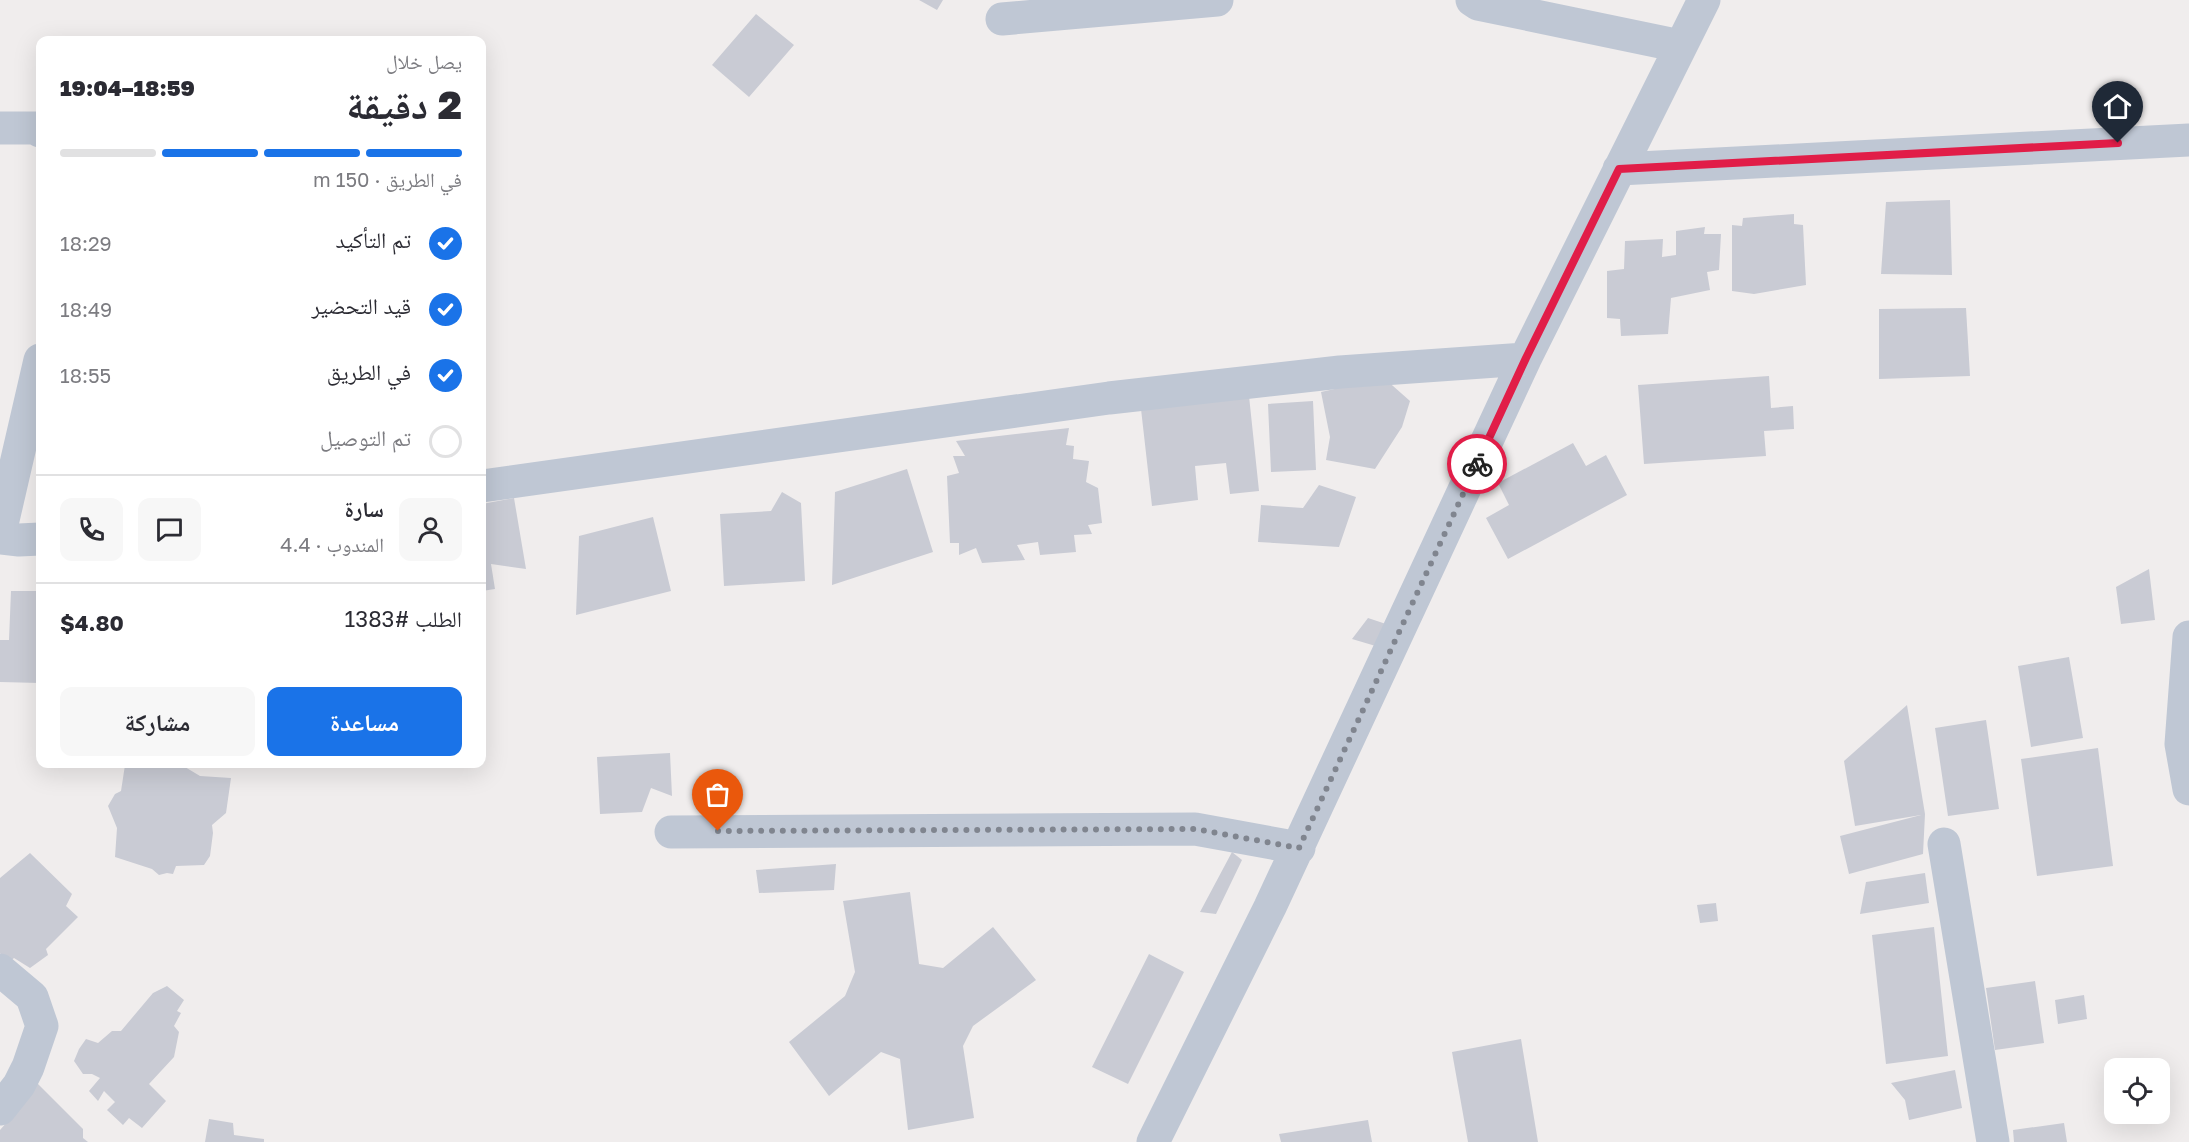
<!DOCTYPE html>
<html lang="ar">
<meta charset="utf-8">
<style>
body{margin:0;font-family:"Golos Text","Noto Naskh Arabic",sans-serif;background:#f7f7f7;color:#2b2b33;direction:rtl;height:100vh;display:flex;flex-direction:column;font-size:22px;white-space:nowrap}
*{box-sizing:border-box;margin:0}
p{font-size:20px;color:#7c7c81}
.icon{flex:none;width:33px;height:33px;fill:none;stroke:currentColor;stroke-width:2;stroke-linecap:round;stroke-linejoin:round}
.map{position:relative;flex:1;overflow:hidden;direction:ltr}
.sheet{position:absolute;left:36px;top:36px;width:450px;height:732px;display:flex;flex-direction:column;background:#fff;border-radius:12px;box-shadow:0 6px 24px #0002;direction:rtl}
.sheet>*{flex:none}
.buttons{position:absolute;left:2104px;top:1058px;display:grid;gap:12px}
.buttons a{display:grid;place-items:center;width:66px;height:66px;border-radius:12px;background:#fff;box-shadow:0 6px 24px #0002;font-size:30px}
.pin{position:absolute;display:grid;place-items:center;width:51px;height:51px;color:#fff;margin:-62px -26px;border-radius:50% 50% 50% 0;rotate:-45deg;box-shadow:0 0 6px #0007}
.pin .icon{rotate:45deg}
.courier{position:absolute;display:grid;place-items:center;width:60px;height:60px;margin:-30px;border:4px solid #e11d48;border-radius:50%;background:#fff;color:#222;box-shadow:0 2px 8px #0007}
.head em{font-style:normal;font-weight:800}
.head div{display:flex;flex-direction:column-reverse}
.head{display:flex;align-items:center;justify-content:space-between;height:102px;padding:0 24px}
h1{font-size:39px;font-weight:800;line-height:45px}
.bar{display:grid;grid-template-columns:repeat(4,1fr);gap:9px 6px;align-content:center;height:72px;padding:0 24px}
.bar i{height:8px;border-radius:4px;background:#e1e1e2}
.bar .selected{background:#1a73e8}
.bar p{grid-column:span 4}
.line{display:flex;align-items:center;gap:15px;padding:0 24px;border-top:2px solid #e1e1e2}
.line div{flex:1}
.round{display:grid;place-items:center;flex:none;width:63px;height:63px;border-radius:12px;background:#f7f7f7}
ol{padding:0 24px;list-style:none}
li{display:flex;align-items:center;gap:18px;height:66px}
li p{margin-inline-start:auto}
li .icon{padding:6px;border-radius:50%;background:#1a73e8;color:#fff;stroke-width:4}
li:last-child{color:#7c7c81}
li i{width:33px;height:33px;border:3px solid #e1e1e2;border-radius:50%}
.cta{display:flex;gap:12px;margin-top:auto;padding:12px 24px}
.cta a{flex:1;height:69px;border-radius:12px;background:#1a73e8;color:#fff;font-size:24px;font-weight:800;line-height:69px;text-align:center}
.cta a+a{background:#f7f7f7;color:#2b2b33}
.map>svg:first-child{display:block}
.building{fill:#c9cbd4}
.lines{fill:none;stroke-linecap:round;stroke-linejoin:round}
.street{stroke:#bfc7d4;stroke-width:33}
.done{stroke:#80858f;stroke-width:6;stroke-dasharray:0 10.8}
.route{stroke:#e11d48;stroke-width:8}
</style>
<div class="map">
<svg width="2189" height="1142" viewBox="0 0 2189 1142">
<rect width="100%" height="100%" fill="#f0eded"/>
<path class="building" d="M919,0H943L937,10Z
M756,14L794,45L749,97L712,65Z
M1950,200L1952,275L1881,274L1886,202Z
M1794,214V224L1803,225L1806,285L1754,294L1732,291V225L1742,226L1743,218Z
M1705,227L1704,234H1721L1719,270L1707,272L1710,290L1671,298L1668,334L1621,336L1620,319L1607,318V271L1624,269L1625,241L1663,239L1662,257L1676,255V231Z
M1966,308L1970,376L1879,379V309Z
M1769,376L1771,408L1793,406L1794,429L1764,431L1766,456L1644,464L1638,385Z
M1384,378L1410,401L1402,427L1375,469L1326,460L1330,437L1321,392Z
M1249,396L1259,491L1230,494L1226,463L1195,466L1198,500L1152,506L1141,409Z
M1313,401L1316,470L1271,472L1268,404Z
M1069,428L1066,445L1074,446L1073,459L1089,461L1086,482L1098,488L1102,523L1088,525L1092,534L1074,535L1076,552L1040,555L1038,542L1017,545L1025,560L982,563L976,548L959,555V543H950L947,476L959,473L953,456H965L956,441Z
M1573,443L1586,466L1606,455L1627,495L1508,559L1486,518L1509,505L1498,483Z
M907,469L933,552L832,585L835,492Z
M1319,485L1356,497L1339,547L1258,542L1261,505L1303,508Z
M782,492L801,503L805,581L724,586L720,514L771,511Z
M514,498L526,569L491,564L495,589L482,591V504Z
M653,517L671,591L576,615L579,536Z
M2149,569L2155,620L2121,624L2116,587Z
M11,591H40V683L0,682V640H9Z
M1368,618L1386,624L1379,647L1352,639Z
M2069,657L2083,738L2031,747L2018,666Z
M1907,705L1925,814L1923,854L1849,874L1840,836L1921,815L1855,826L1844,761Z
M1986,720L1999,809L1948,816L1935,728Z
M2098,748L2113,866L2037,876L2021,759Z
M670,753L672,796L651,788L642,812L600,814L597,757Z
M168,764H180L200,776L231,778L226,813L212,825L213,833L210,856L204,865L176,866L173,874L167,873L159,875L152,869L115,857L117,828L108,806L115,794L121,791L125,765L159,766Z
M1232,852L1242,860L1216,914L1200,912Z
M30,853L72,894L66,906L78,917L46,949L48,955L30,968L14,958L8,963L0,953V878Z
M836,864L834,890L759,893L756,870Z
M1925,873L1929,903L1860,914L1866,882Z
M910,892L919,964L943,968L993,927L1036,980L973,1026L963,1046L974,1118L908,1130L900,1059L881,1052L829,1096L789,1042L845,996L855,972L843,901Z
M1716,903L1718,921L1700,923L1697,905Z
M1934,927L1948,1056L1886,1064L1872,935Z
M1149,954L1184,972L1128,1084L1092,1067Z
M2035,981L2044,1043L1995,1050L1986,988Z
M167,986L184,1000L177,1011L181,1013L174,1026L179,1032L174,1057L149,1084L166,1101L142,1128L129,1118L123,1125L107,1110L115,1102L104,1091L98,1101L89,1091L100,1078L92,1074H83L74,1061L79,1049L86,1039L98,1043L112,1031H121L153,993Z
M2084,995L2087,1019L2058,1024L2055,1000Z
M1521,1039L1538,1142H1468L1452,1052Z
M1955,1070L1962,1108L1909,1120L1905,1100L1891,1083Z
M35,1081L83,1129V1138L88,1142H0V1130L23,1104Z
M209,1119L233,1123L234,1135L264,1139V1142H205Z
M1368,1120L1372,1142H1281L1279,1134Z
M2064,1123L2067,1142H2014L2013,1130Z"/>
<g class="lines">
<path class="street" d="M1472,0L1478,4L1680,46
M1002,19L1217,0
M0,128H37L40,131
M1619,169L2189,140
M482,486L1109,398L1340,372L1525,359
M0,533L40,360
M0,538L19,540L40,539
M2189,637L2181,744L2189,789
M671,832L1195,829L1299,848
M1944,844L1993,1142
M0,970L32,997L42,1026L28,1067L19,1085L0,1109
M1153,1142L1270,907L1525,359L1704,0"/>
</g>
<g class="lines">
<path class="done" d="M718,831L1195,829L1299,848L1477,464"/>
<path class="route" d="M1477,464L1526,358L1619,169L2118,143"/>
</g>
</svg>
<div class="buttons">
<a><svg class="icon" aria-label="locate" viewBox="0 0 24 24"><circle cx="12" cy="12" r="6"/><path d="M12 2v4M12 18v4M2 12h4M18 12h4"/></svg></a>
</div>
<div class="pin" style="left:718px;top:831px;background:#ea580c"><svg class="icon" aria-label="bag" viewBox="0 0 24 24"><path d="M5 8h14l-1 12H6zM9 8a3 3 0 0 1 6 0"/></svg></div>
<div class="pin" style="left:2118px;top:143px;background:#1f2937"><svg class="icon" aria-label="home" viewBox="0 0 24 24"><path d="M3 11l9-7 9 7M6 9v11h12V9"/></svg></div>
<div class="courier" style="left:1477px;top:464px"><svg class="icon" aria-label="bike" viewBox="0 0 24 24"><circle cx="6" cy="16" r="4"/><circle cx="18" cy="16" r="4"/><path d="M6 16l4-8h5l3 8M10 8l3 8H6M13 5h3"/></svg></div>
<section class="sheet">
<div class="head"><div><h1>2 دقيقة</h1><p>يصل خلال</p></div><em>18:59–19:04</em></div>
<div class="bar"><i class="selected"></i><i class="selected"></i><i class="selected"></i><i></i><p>في الطريق · 150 m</p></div>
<ol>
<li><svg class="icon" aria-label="check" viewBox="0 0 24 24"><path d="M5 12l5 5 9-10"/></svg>تم التأكيد<p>18:29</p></li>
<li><svg class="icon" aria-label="check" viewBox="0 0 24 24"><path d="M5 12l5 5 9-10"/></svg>قيد التحضير<p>18:49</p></li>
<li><svg class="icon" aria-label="check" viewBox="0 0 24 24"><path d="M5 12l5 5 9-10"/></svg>في الطريق<p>18:55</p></li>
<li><i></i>تم التوصيل</li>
</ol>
<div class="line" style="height:108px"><a class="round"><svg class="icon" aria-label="person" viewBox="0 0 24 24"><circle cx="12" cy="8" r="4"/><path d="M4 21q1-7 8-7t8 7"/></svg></a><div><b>سارة</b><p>المندوب · 4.4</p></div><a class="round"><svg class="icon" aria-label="chat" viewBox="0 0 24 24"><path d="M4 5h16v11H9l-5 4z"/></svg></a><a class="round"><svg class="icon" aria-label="phone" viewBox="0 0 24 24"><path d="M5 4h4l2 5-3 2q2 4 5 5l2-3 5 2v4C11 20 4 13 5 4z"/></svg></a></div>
<div class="line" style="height:78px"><div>الطلب #1383</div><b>$4.80</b></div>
<div class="cta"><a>مساعدة</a><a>مشاركة</a></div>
</section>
</div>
